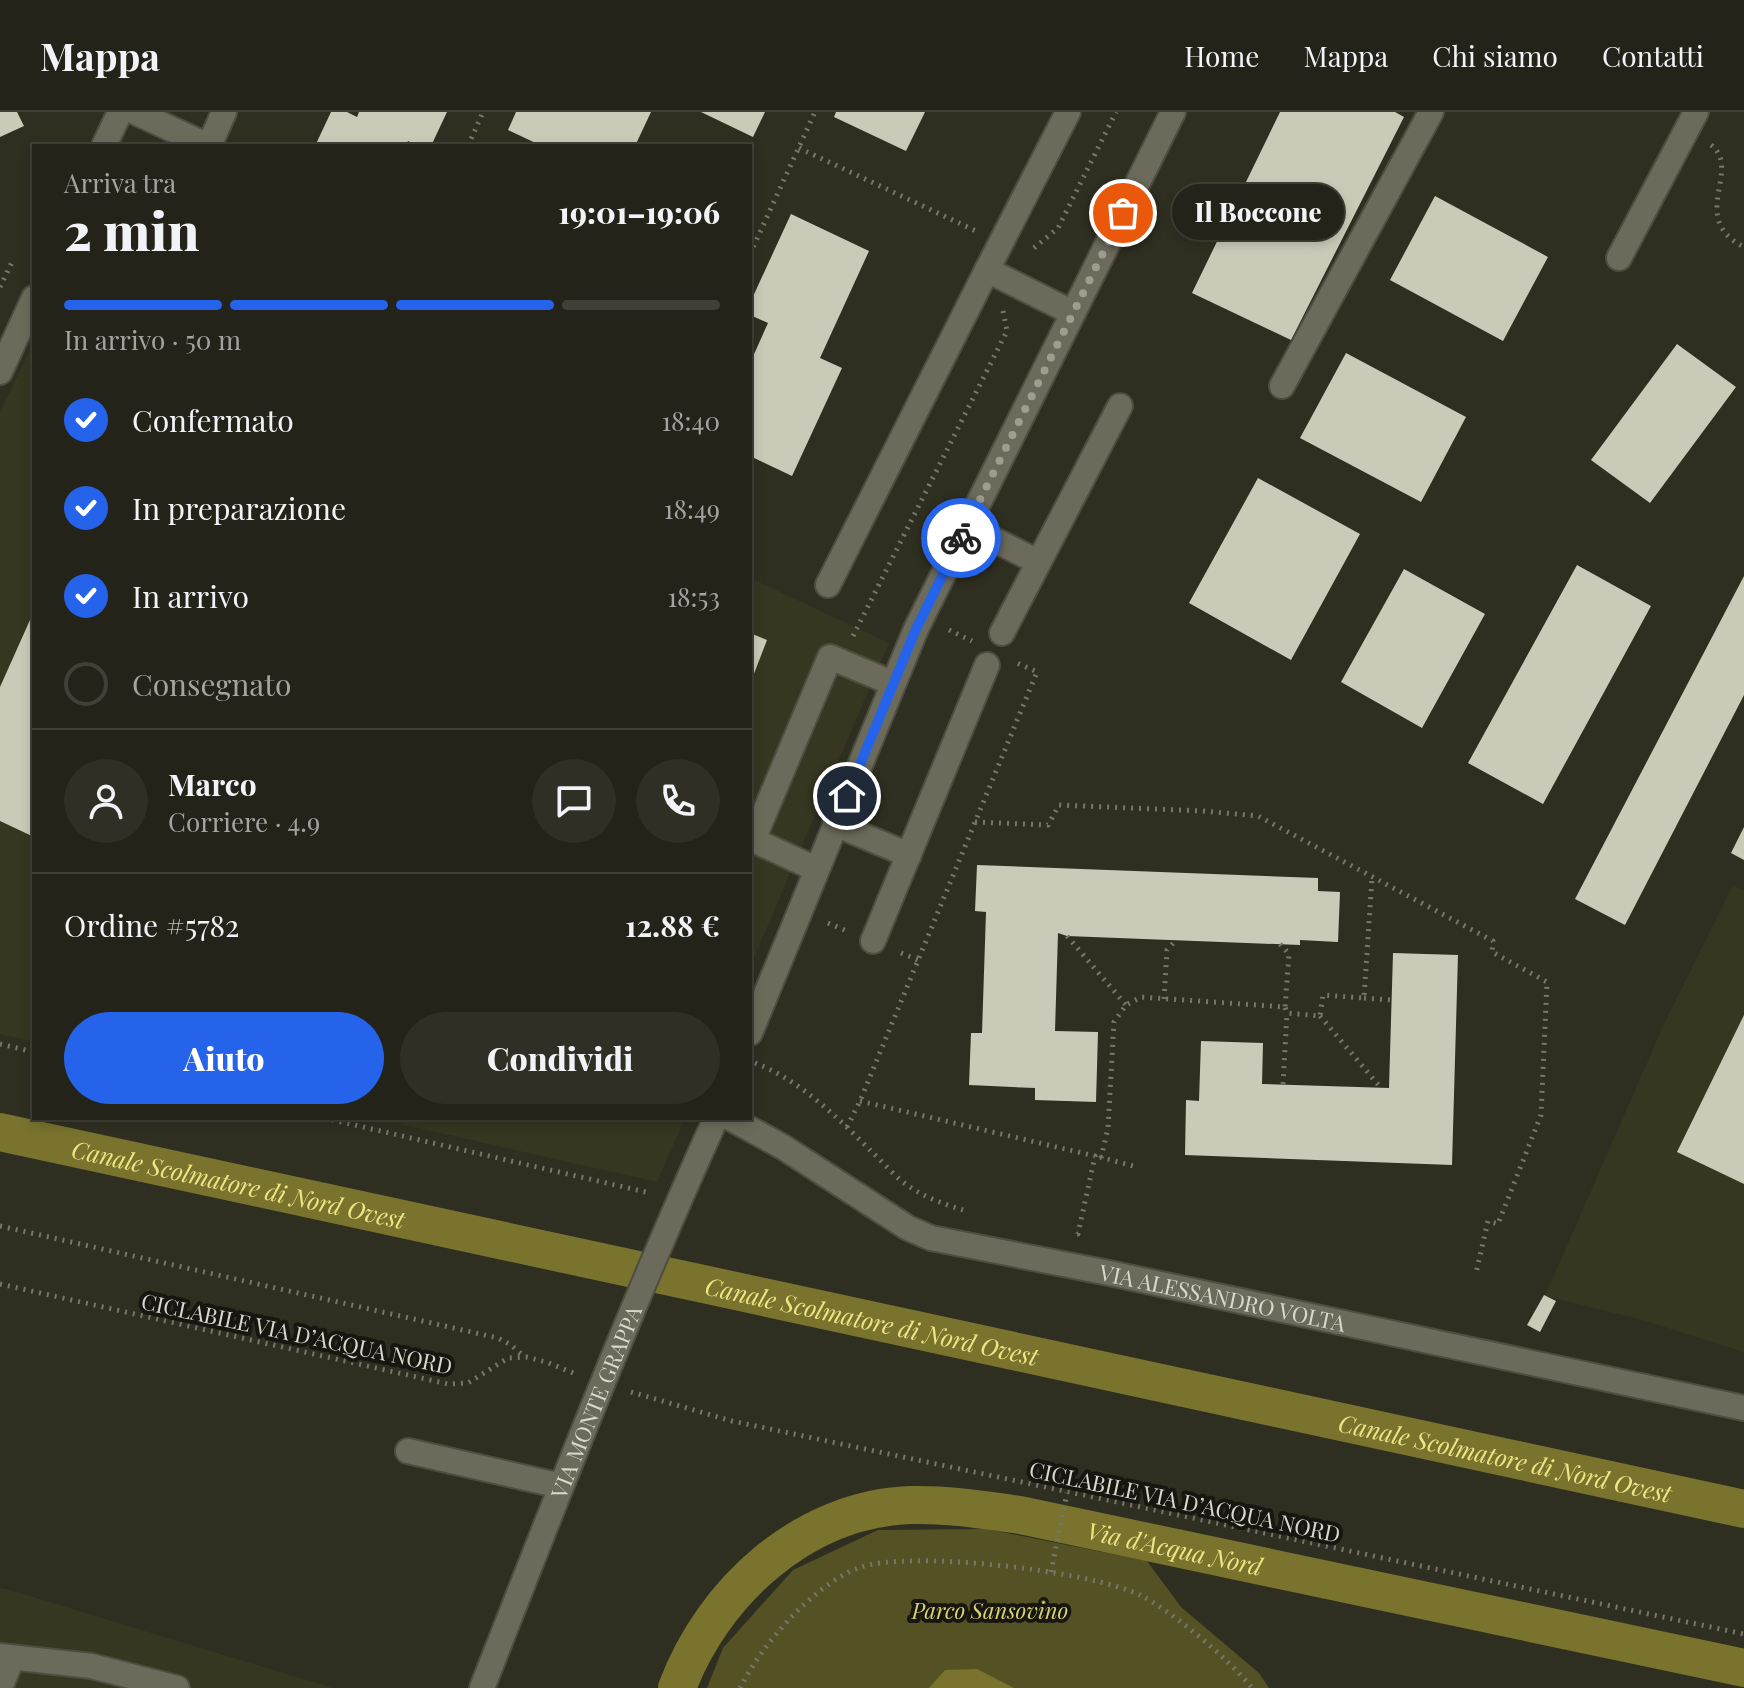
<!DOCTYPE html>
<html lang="it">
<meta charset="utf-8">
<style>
body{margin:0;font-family:"Playfair Display",serif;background:#2f2f26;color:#f1f3f6;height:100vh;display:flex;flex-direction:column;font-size:30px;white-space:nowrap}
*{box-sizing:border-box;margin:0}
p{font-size:26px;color:#a3a4a2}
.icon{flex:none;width:44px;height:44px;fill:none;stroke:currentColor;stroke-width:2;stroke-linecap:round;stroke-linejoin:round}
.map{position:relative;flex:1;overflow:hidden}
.panel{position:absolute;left:32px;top:32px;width:720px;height:976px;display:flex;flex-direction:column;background:#232319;border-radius:0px;box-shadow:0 4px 12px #0003,0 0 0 2px #404038}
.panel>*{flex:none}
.pin{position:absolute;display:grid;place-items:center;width:68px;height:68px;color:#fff;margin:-34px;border:4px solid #fff;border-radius:50%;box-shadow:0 2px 8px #0007}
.courier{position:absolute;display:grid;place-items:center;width:80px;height:80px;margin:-40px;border:6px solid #2563eb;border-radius:50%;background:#fff;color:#222;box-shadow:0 2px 10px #0007}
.bubble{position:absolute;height:56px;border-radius:28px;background:#232319;box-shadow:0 4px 12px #0003,0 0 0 2px #404038;font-size:26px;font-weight:800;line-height:56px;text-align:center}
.summary em{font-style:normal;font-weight:800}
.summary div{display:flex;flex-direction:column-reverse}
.summary{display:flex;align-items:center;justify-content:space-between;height:136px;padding:0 32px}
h1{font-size:52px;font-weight:800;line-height:60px}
.bar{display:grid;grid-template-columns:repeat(4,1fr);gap:12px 8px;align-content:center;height:96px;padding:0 32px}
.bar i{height:10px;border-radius:6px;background:#404038}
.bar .current{background:#2563eb}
.bar p{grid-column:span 4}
.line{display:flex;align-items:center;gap:20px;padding:0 32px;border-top:2px solid #404038}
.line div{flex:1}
.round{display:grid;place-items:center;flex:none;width:84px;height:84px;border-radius:42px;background:#2f2f26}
ol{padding:0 32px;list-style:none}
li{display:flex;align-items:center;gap:24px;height:88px}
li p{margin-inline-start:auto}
li .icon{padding:8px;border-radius:50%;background:#2563eb;color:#fff;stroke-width:4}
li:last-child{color:#a3a4a2}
li i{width:44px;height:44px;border:4px solid #404038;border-radius:50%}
.action{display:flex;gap:16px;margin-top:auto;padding:16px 32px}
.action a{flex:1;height:92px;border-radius:48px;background:#2563eb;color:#fff;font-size:32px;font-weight:800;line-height:92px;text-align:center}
.action a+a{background:#2f2f26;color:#f1f3f6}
header{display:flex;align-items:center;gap:48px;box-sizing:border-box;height:112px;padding:0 40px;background:#232319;border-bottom:2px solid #404038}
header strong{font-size:38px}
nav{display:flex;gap:44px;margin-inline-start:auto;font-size:28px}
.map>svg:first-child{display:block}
.built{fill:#373621}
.green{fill:#545125}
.water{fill:#79732e}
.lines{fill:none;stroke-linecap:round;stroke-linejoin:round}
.canal{stroke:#79732e;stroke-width:38}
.building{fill:#cbcab9}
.minor-casing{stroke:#4e4d41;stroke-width:28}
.path{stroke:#76766a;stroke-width:5;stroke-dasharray:2 6;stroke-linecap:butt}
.minor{stroke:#6c6b5b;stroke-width:24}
.done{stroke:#9d9d92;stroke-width:8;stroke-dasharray:0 14.4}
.route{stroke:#2563eb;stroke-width:10}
.labels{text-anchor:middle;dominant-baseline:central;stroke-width:8;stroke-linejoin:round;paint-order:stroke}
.street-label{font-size:22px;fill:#d8d8cf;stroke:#171610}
.park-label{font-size:22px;font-style:italic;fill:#d9d270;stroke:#171610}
.water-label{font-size:24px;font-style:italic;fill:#eee684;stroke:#171610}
</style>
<header>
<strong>Mappa</strong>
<nav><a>Home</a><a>Mappa</a><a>Chi siamo</a><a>Contatti</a></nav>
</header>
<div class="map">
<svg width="1744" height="1576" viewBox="0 0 1744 1576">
<rect width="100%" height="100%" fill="#2f2f21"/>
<path class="built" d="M34,230V930L0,922V300Z
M750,466L889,531L750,855Z
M1733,773L1744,779V1240L1639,1207L1545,1184L1664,912Z
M373,1006H685L657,1070Z
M0,1476L10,1478L333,1576H0Z"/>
<path class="green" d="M987,1417L1147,1449L1181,1495L1259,1561L1269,1576H707L723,1536L793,1458L878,1418Z"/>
<path class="water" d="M977,1557L1014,1576H929L945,1558Z"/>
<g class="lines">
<g class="canal">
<path id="s1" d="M0,1020L1744,1397"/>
<path id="s2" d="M677,1576C713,1480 803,1397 910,1393C946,1392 984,1398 1020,1403L1744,1556"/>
</g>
</g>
<path class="building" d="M0,0H17L24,14L0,25Z
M331,0H347L357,5L359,0H447L431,34H418L408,29L406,34H315Z
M516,0H651L635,34H542L508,18Z
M701,0H765L753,25Z
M836,0H925L906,39L834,5Z
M1280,0H1395L1404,5L1291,228L1192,181Z
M1435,84L1548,145L1503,229L1390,168Z
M791,102L869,139L820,246L842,256L792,364L750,344V251L768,211L750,203V191Z
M1677,232L1736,275L1650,391L1591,348Z
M1346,241L1466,305L1421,390L1300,326Z
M1258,366L1360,422L1291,548L1189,491Z
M1577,453L1651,494L1543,692L1468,651Z
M1404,457L1485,502L1422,616L1341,570Z
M1744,464V583L1625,813L1575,787Z
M34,499V725L0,709V575Z
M750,521L767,528L750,572Z
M1744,715V748L1731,741Z
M977,753L1318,766V779L1340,780L1338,830L1300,828V833L1067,824L1058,821L1055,919L1098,920L1096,990L1035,988V976L969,973L971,921H982L986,800L975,799Z
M1393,841L1458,843L1452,1053L1185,1043L1186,988L1199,989L1201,929L1263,931L1262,972L1389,976Z
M1744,903V1072L1677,1040Z
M1544,1183L1556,1189L1540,1220L1527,1213Z"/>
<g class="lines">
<g class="minor-casing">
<g id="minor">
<path d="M135,0L208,34"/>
<path d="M1068,0L987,158L1073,201"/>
<path d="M104,34L120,0"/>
<path d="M209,34L224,0"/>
<path d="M1619,146L1696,0"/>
<path d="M0,260L34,186"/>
<path d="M1282,274L1431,0"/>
<path d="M967,414L1038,450"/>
<path d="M828,473L987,158"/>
<path d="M1002,521L1120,294"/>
<path d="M835,712L909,743"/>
<path d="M816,757L753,728L830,545L892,571"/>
<path d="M873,829L987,553"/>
<path d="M750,921L916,517L1173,0"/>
<path id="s3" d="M730,1006L783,1035L908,1116L931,1126L1109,1161L1744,1296"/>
<path d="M408,1339L561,1374"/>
<path d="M0,1544L91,1554L177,1576"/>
<path d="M0,1576L12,1547"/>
<path id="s4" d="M482,1576C557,1385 631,1193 716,1006"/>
</g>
</g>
<path class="path" d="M1711,33C1743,58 1687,106 1744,135
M468,34L483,0
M799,36L976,119
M1034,136L1058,116L1116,0
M750,142L815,0
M0,175L13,148
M949,518L972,529
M853,524L1007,219L1003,199
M975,710L1048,713L1059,693L1203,699L1258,704L1493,829L1492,840L1547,870L1541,1003L1498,1112L1488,1109L1476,1161
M828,811L847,819
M1067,824L1126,893
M1280,832L1289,842L1285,895
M901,841L918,848
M1364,886L1392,888
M1164,887L1167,838L1176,828
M1320,904L1381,976
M0,932L34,940
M755,951C800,968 838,1006 871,1039C883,1050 894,1064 907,1073C924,1085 943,1092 963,1098
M1283,972L1287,901
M860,989L1095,1044L1078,1122H1074
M324,1006L650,1081
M847,1015L860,989L1037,560L1017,551
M1100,1045L1133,1054
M1101,1046L1108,1016L1114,910L1126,893L1141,885L1285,895L1287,901L1320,904L1323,883L1364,886L1372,766
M0,1114L498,1226L511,1233L525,1245
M0,1172L448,1272L468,1271L508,1246L526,1245L546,1250L576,1262
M631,1280L732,1309L1744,1522
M1051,1460L1067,1381
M740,1576C761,1534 812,1474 858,1456C909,1437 1090,1459 1140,1483C1173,1500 1229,1547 1252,1576"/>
<use href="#minor" class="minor"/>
</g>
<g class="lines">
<path class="done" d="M961,426L1123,101"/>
<path class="route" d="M847,684L916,517L961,426"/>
</g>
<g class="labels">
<g class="street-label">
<text stroke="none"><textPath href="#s3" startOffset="532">VIA ALESSANDRO VOLTA</textPath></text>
<text transform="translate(297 1221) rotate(12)">CICLABILE VIA D’ACQUA NORD</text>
<text stroke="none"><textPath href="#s4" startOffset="308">VIA MONTE GRAPPA</textPath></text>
<text transform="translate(1185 1389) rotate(12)">CICLABILE VIA D’ACQUA NORD</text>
</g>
<g class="park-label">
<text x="990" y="1498">Parco Sansovino</text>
</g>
<g class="water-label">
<text stroke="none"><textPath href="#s1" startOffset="244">Canale Scolmatore di Nord Ovest</textPath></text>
<text stroke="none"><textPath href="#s1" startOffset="892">Canale Scolmatore di Nord Ovest</textPath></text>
<text stroke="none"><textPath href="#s1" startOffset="1540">Canale Scolmatore di Nord Ovest</textPath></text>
<text stroke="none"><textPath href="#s2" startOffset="582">Via d'Acqua Nord</textPath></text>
</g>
</g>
</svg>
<div class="pin" style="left:1123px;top:101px;background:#ea580c"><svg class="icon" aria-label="bag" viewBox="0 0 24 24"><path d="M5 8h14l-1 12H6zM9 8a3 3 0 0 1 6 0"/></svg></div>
<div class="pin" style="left:847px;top:684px;background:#1f2937"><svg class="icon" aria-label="home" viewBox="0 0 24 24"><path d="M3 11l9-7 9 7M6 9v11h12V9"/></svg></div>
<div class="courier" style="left:961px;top:426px"><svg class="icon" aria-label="bike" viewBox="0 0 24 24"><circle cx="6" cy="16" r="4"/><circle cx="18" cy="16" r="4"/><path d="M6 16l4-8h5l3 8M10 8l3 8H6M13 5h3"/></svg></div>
<div class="bubble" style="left:1172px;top:72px;width:172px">Il Boccone</div>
<section class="panel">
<div class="summary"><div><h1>2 min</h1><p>Arriva tra</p></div><em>19:01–19:06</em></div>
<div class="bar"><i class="current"></i><i class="current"></i><i class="current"></i><i></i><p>In arrivo · 50 m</p></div>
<ol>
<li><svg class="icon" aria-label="check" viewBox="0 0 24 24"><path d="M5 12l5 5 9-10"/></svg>Confermato<p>18:40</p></li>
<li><svg class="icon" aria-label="check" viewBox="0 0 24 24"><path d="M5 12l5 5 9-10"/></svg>In preparazione<p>18:49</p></li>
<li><svg class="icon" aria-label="check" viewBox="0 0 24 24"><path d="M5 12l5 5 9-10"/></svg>In arrivo<p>18:53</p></li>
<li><i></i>Consegnato</li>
</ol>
<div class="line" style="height:144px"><a class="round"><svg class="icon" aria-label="person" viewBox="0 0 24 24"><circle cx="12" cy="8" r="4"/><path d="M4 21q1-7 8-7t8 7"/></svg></a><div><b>Marco</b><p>Corriere · 4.9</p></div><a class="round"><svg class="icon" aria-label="chat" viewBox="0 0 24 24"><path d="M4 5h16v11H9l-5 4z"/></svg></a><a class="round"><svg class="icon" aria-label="phone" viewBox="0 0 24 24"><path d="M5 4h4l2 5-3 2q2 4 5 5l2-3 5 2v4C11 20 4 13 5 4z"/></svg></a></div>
<div class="line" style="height:104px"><div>Ordine #5782</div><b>12.88 €</b></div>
<div class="action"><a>Aiuto</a><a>Condividi</a></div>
</section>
</div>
